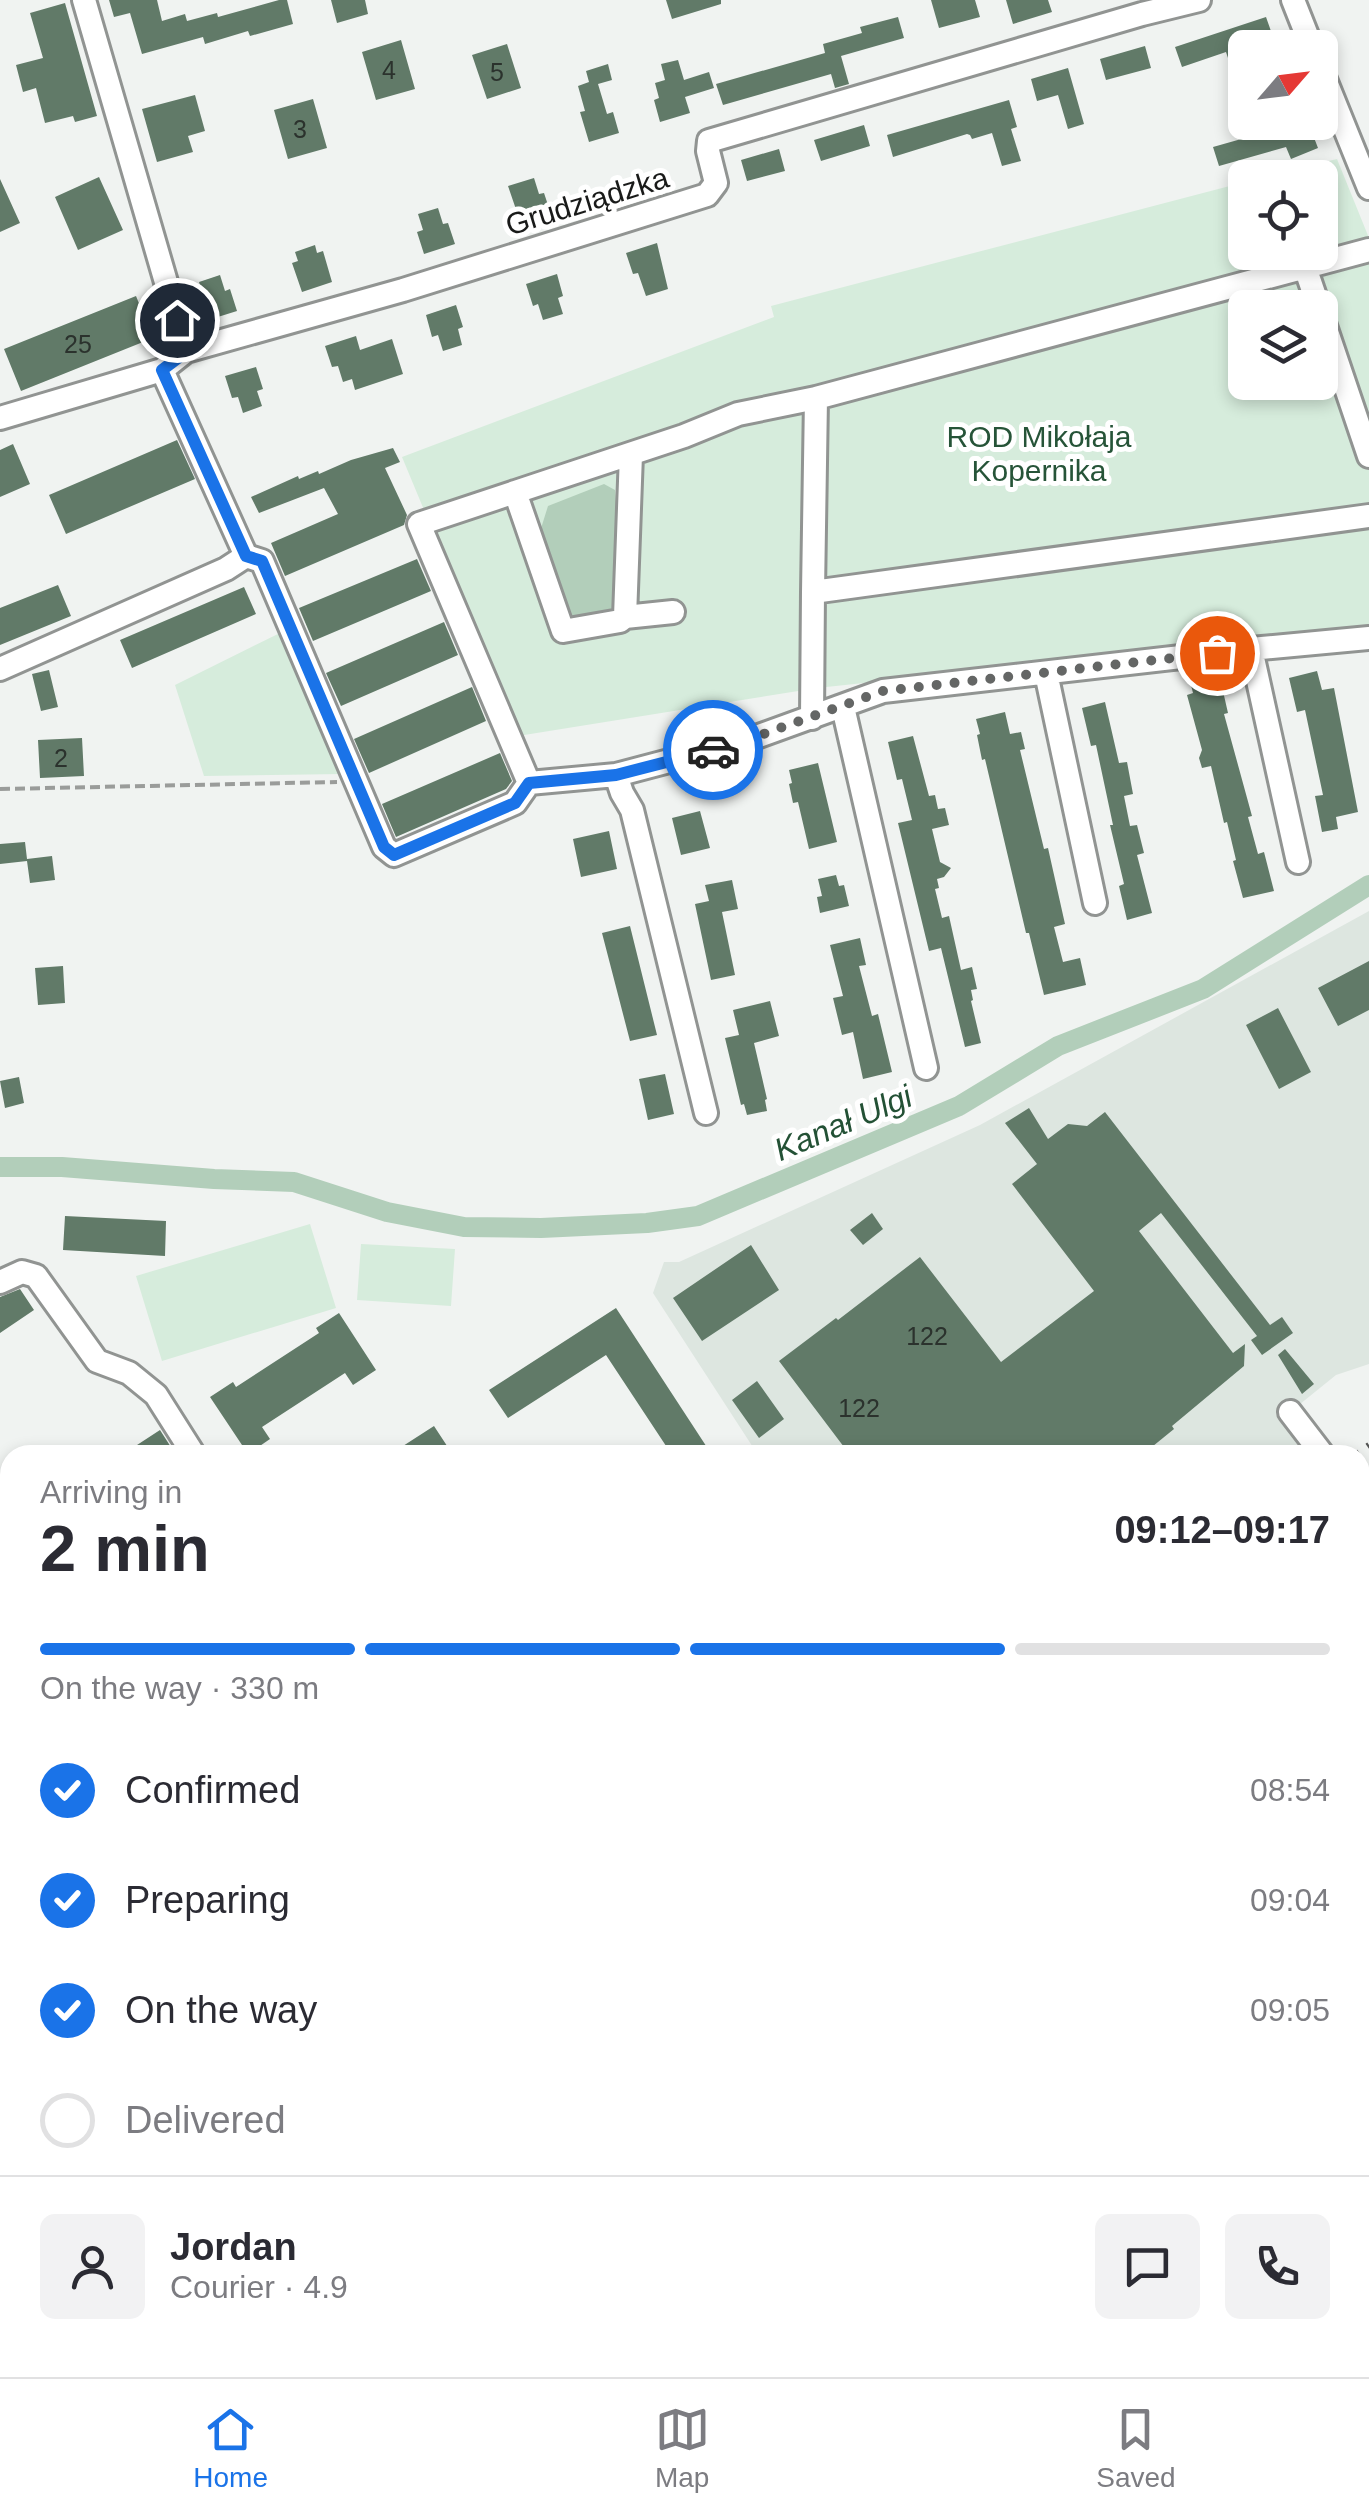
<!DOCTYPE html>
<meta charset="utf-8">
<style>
body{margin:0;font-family:Arial,sans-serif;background:#f2f2f3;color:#2b2b33;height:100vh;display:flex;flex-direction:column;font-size:38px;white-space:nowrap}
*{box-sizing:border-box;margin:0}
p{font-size:32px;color:#7c7c81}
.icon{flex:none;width:55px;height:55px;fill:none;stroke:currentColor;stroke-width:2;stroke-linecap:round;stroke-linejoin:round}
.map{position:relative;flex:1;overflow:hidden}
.sheet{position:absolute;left:0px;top:1445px;width:1370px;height:932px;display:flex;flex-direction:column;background:#fff;border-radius:30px 30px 0 0;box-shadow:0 5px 15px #0003}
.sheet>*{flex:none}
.needle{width:65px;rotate:62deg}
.buttons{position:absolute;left:1228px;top:30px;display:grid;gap:20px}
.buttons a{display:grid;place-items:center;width:110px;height:110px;border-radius:15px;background:#fff;box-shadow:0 5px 15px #0003;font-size:50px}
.pin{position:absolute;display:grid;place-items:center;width:85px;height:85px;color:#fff;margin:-42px;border:5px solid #fff;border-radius:50%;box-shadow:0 2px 10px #0007}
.courier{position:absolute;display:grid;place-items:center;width:100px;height:100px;margin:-50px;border:8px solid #1a73e8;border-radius:50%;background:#fff;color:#222;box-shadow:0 2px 12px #0007}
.head em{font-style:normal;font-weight:700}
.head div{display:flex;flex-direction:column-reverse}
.head{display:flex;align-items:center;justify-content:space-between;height:170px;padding:0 40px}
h1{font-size:65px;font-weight:700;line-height:75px}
.bar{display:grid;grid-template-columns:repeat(4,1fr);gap:15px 10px;align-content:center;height:120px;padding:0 40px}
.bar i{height:12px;border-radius:8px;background:#e1e1e2}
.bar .on{background:#1a73e8}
.bar p{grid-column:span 4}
.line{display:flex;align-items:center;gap:25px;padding:0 40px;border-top:2px solid #e1e1e2}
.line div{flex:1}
.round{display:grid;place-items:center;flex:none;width:105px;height:105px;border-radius:15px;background:#f2f2f3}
ol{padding:0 40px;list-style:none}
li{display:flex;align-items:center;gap:30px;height:110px}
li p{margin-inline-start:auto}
li .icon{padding:10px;border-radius:50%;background:#1a73e8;color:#fff;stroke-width:4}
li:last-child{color:#7c7c81}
li i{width:55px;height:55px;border:5px solid #e1e1e2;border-radius:50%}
.menu{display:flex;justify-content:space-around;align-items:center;height:140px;border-top:2px solid #e1e1e2;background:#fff;font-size:28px;color:#7c7c81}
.menu a{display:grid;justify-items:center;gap:5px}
.menu .on{color:#1a73e8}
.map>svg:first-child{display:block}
.built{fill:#dde6e0}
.green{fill:#d6ecdc;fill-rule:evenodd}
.water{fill:#b2ceba}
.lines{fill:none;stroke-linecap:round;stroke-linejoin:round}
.canal{stroke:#b2ceba;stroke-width:20}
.building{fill:#617a68}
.minor-casing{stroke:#919492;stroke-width:28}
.major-casing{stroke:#cccdcc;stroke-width:35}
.path{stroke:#9a9c9a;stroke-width:4;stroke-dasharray:10 5;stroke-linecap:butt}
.minor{stroke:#fff;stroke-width:22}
.major{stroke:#facce2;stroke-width:30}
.rail{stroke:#525352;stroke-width:6;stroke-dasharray:5 10;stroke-linecap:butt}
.done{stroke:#646665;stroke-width:10;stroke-dasharray:0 18}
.route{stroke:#1a73e8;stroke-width:12}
.labels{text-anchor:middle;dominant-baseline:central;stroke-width:10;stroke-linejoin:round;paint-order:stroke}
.number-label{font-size:25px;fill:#2b322d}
.street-label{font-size:30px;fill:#191a19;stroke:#fff}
.park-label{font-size:30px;fill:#265438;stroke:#fff}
.water-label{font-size:32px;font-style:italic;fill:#235135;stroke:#fff}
</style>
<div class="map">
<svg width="1369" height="2377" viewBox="0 0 1369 2377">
<rect width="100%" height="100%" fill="#f0f3f1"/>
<path class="built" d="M1369,911V1364L1336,1375L1284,1417L1311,1455H758L653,1293L664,1262H679L980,1125Z
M0,2082H4L10,2091V2232L0,2239Z
M0,2276L10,2295V2368H48L53,2377H0Z
M236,2368H500L490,2377H228Z
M1154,2368H1266L1272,2377H1141Z"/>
<path class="green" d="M1337,159L1369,238V629L817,688L518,736L402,457L774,317L771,306L1245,182V252H1320V178L1263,177ZM1245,308H1320V382H1245Z
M284,631L343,774L204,776L175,685Z
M310,1224L336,1308L162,1361L136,1276Z
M361,1244L455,1249L451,1306L357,1300Z"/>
<path class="water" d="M604,484L615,490L619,537L615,616L573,630L538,538L548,506Z"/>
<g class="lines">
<path class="canal" d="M0,1167H62L214,1179L294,1182L387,1212L464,1227L541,1228L647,1223L698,1216L959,1106L1058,1046L1203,989L1369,885"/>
</g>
<path class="building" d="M109,0H157L162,21L185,14L187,21L217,13L218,17L279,0H287L293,24L250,36L248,31L205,44L203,37L142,54L130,13L114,17Z
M331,0H365L368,14L337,23Z
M666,0H721V4L672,19Z
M931,0H975L980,17L939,28Z
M1006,0H1048L1052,12L1013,24Z
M65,3L97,116L75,122L73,116L45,123L36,88L23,92L16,65L43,58L30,13Z
M898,17L904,38L841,56L849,84L835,88L831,74L723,105L716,84L825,53L823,44L862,33L860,27Z
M1266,17L1277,48H1245V56L1229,61L1226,52L1182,67L1175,47Z
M401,40L415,89L376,100L362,52Z
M507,44L521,88L487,99L472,55Z
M1145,46L1151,68L1106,80L1100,59Z
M678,60L684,80L709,72L714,88L685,97L690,113L660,122L654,100L659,98L655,83L665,80L661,64Z
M608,64L612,80L598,84L607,114L613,112L619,133L589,142L580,112L585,111L578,86L589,82L586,71Z
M1068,68L1084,124L1068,129L1058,95L1037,101L1031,79Z
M195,95L205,131L188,136L193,152L157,162L142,109Z
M313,99L327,148L288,159L274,110Z
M1009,100L1017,127L1011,129L1021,161L1002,166L992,133L972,139L970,135L967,134L893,157L887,135Z
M1300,122H1308L1318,148L1291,159L1286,147L1219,166L1213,147L1266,132L1267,136Z
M864,125L870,146L821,161L814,140Z
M779,149L785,171L747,181L741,160Z
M99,177L123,230L78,250L55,197Z
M534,178L539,194L544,193L551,214L521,224L508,186Z
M0,179L20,223L0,232Z
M438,208L443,224L448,223L455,244L424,254L417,232L423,230L418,214Z
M657,243L668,289L646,296L638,273L633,274L626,253Z
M315,245L317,253L323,251L332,282L302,292L292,263L298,261L295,252Z
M557,274L563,296L558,298L563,314L543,320L538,304L533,306L526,284Z
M220,275L225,291L230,289L237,311L205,321L198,300L204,298L199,282Z
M136,296L153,338L21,391L4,349Z
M456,305L463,327L458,329L462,345L443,351L438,335L432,337L426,315Z
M356,336L360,350L392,339L403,374L355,390L352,379L343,382L338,366L332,367L325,346Z
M256,367L263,389L257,391L262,406L243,413L238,397L232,398L225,376Z
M177,440L195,479L66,534L49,495Z
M13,444L30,484L0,497V450Z
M393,448L400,462L385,468L407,515L404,525L285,576L271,543L338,514L324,488L259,513L251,497L298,476L299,479L318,471L319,474L351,460Z
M417,559L431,591L313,641L299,608Z
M58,585L71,616L0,645V608Z
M244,587L256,614L132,668L120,640Z
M444,622L458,655L341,706L326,673Z
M49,670L58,707L41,711L32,674Z
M1317,671L1322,690L1334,688L1358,812L1336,817L1338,829L1322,832L1315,796L1323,795L1305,710L1297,712L1289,678Z
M1220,678L1228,713L1224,714L1252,816L1248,817L1258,854L1264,852L1274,891L1243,898L1233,861L1236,860L1227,822L1224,823L1211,766L1202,768L1199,758L1202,750L1187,695L1193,693L1191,685Z
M472,687L486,721L369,773L354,739Z
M1105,702L1119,763L1127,762L1133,794L1124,796L1130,826L1137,825L1144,853L1137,855L1152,913L1127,920L1119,886L1124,884L1110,825H1113L1096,745L1091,746L1082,708Z
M1005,712L1010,734L1021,732L1025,749L1020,750L1044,849L1048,848L1065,924L1054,927L1063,962L1080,958L1086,985L1044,995L1029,933H1026L985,759L982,760L977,735L980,734L976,719Z
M913,736L929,796L935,795L938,809L945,808L949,825L932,829L940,862L951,868L944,877L937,879L939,888L935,889L942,918L949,916L961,970L972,967L977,989L971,990L973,1000L971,1001L981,1043L965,1047L941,948L929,951L898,823L912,820L902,779L897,780L888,742Z
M82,738L84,776L40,778L38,740Z
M500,753L512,781L506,789L396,837L382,804Z
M818,763L837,842L809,849L798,802L793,803L789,784L792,783L789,770Z
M700,811L710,848L681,855L672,818Z
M609,831L617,869L581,877L573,839Z
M25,842L27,859L52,856L55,880L30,883L27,861L0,864V844Z
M836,875L839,886L844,885L849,906L820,913L817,897L822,896L818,879Z
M732,880L738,909L722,912L735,975L711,980L695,904L709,901L705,885Z
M630,926L657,1035L630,1041L602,933Z
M860,938L866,965L859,966L872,1016L878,1014L892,1072L863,1079L853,1032L842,1035L833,998L843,996L830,945Z
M1369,961V1010L1338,1026L1318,988Z
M63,966L65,1003L38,1005L35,968Z
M770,1001L779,1036L754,1043L767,1099L765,1100L767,1111L747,1115L744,1104L741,1105L725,1038L739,1035L733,1010Z
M1278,1008L1311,1072L1279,1089L1246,1025Z
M665,1074L674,1114L648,1120L639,1079Z
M19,1077L24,1103L5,1108L0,1081Z
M1029,1108L1048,1139L1068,1124L1087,1126L1105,1112L1270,1325L1282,1317L1293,1333L1262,1355L1251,1340L1257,1336L1161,1213L1139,1231L1233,1353L1245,1344L1244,1366L1172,1426L1174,1429L1142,1455H850L779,1361L836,1318L838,1320L920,1257L1001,1362L1094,1291L1012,1184L1037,1164L1005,1123Z
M872,1213L883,1229L863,1245L850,1230Z
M65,1216L166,1221L165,1256L63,1250Z
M751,1245L779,1290L702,1341L673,1298Z
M20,1289L34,1310L0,1333V1297Z
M616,1308L712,1455H672L606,1355L508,1418L489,1390Z
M339,1313L376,1370L353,1385L345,1373L262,1427L270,1439L248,1454L210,1397L233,1382L236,1387L319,1333L316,1328Z
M1285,1349L1314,1384L1302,1394L1278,1355Z
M757,1381L784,1419L759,1438L732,1400Z
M434,1426L453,1455H389Z
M160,1430L176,1455H144L137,1445Z"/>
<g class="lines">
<g class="minor-casing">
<path id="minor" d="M84,0L186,351
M1293,0L1312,48
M1320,67L1369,188
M1305,267L1319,308
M1320,311L1369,456
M816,398L813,592L1369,516
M0,418L162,370L186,351L403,290L707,195L716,183L708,151L709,141L1142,14L1199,0
M515,492L563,631L620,621L625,617L673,612
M246,556L262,561L384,847L394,855L515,803L529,783L616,775L745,741L883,691L1251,649L1369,638
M625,617L631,454
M1251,649L1298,862
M0,669L226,569L246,556L162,370
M1046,673L1095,903
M843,707L926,1068
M812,718L813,592
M616,775L622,793L632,810L706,1113
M529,783L419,524L684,436L738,414L816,398L1369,250
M0,1282L22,1272L36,1276L97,1361L129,1373L156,1395L194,1455
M1290,1412L1323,1455
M1360,1504L1369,1516
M1360,1707L1369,1700
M1360,1919L1369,1912
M1360,1984L1369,1997
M0,2072L10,2061
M1360,2189L1369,2182
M1360,2299L1369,2312
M931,2377L944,2368"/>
</g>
<g class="major-casing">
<path id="major" d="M0,1567L10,1584
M596,2368L605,2377"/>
</g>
<path class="path" d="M0,789L337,782
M0,1508L10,1525
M0,1517L10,1534
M10,1640V1641
M627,2368L637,2377"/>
<use href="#minor" class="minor"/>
<use href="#major" class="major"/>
<path class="rail" d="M1355,1455L1369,1445
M256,2377L263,2368"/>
</g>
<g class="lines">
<path class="done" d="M713,750L744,741L883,691L1217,653"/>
<path class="route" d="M177,320L186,352L162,370L246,556L262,561L384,847L394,855L515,803L529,783L616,775L713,750"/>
</g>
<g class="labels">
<g class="number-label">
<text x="389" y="70">4</text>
<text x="497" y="72">5</text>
<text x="300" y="129">3</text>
<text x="78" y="344">25</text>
<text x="61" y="758">2</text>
<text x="927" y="1336">122</text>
<text x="859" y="1408">122</text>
</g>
<g class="street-label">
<text transform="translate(587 201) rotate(-17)">Grudziądzka</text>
</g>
<g class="park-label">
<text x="1039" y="436">ROD Mikołaja<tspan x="1039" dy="34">Kopernika</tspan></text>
</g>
<g class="water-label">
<text transform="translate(843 1123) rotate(-23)">Kanał Ulgi</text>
</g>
</g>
</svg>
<div class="buttons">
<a><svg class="needle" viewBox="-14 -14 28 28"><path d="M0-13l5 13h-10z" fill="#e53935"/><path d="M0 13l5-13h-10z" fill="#7c7c81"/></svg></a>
<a><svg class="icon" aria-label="locate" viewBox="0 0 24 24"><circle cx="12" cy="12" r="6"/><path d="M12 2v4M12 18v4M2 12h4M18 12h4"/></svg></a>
<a><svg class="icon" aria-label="layers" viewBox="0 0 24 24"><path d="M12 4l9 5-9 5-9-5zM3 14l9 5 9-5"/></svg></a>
</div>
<div class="pin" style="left:1217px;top:653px;background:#ea580c"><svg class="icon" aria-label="bag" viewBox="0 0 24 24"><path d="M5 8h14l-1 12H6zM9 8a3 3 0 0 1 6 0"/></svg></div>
<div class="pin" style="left:177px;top:320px;background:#1f2937"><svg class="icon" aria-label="home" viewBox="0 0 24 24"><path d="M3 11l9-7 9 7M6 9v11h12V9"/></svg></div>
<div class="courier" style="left:713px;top:750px"><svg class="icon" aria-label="car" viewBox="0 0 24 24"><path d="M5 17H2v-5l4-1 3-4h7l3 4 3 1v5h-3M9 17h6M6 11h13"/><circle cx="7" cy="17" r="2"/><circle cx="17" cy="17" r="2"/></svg></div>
<section class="sheet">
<div class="head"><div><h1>2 min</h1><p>Arriving in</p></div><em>09:12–09:17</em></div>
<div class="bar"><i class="on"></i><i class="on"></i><i class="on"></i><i></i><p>On the way · 330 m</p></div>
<ol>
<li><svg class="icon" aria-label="check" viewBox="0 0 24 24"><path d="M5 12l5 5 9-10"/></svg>Confirmed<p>08:54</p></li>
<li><svg class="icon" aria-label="check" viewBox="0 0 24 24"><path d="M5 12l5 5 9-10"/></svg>Preparing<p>09:04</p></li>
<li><svg class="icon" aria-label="check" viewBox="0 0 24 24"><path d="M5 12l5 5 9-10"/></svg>On the way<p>09:05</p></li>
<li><i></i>Delivered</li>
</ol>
<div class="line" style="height:180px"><a class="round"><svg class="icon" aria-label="person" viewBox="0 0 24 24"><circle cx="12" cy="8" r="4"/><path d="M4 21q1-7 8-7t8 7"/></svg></a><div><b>Jordan</b><p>Courier · 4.9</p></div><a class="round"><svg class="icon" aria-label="chat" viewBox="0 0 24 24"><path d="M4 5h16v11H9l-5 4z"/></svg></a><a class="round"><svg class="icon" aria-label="phone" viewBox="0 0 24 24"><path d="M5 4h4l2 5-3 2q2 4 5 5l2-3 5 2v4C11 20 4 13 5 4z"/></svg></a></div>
</section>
</div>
<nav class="menu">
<a class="on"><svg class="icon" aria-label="home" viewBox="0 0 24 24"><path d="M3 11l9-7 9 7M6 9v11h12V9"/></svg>Home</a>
<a><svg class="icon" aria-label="map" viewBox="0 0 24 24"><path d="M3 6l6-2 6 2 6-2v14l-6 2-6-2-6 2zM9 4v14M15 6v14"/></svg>Map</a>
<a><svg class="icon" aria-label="saved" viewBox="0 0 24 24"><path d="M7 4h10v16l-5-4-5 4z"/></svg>Saved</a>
</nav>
